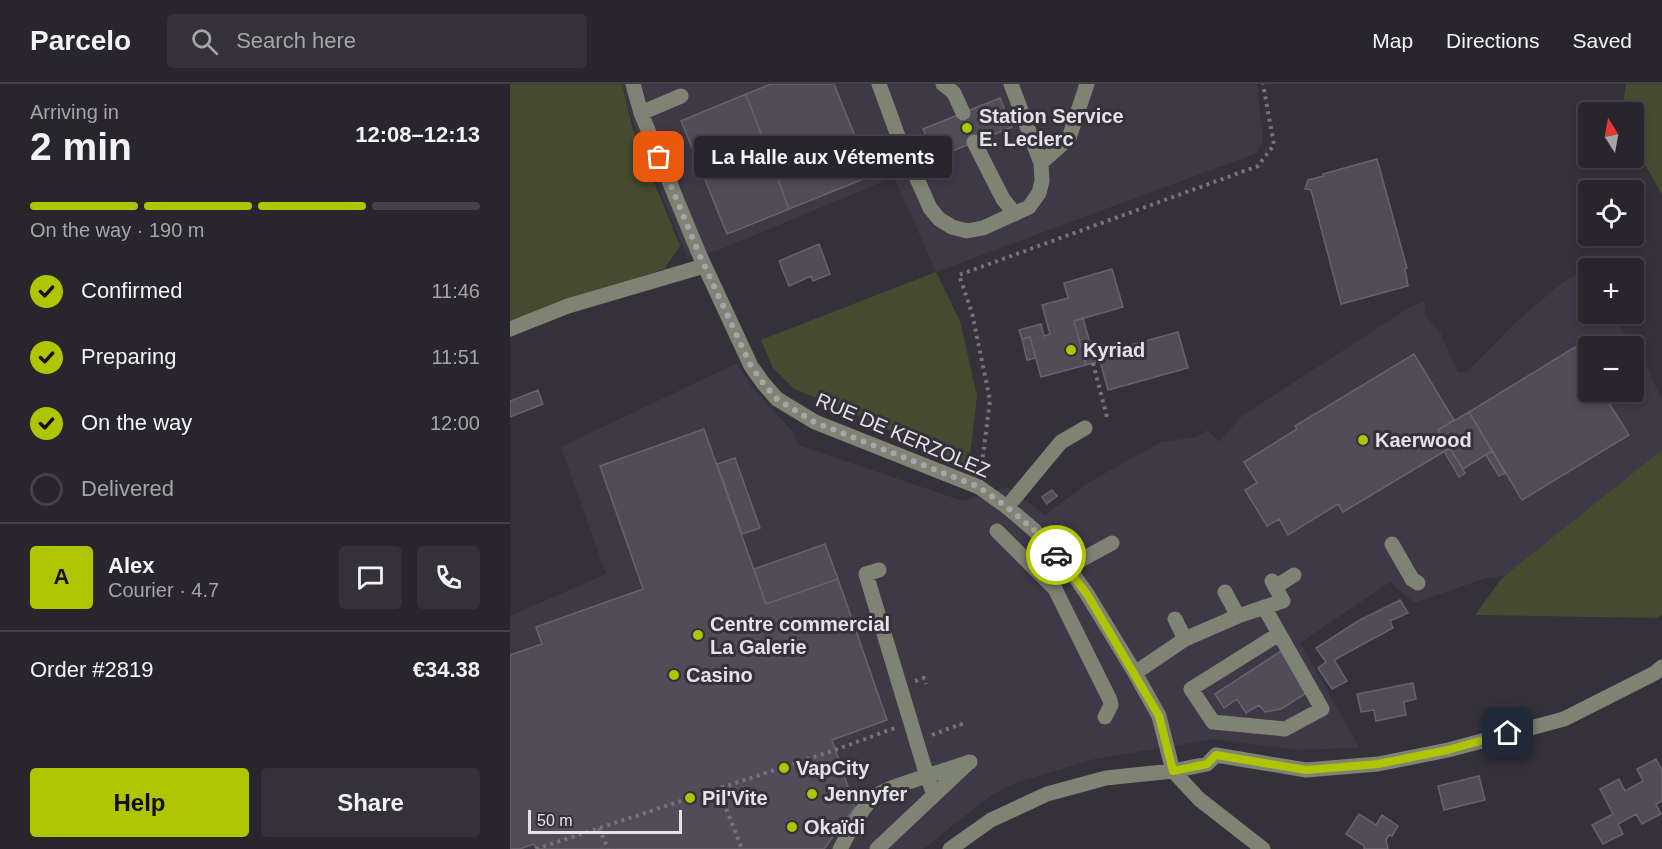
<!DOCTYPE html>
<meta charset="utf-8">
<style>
body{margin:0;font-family:Helvetica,sans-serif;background:#343138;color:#f1f3f6;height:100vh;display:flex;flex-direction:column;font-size:22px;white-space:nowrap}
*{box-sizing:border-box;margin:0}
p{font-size:20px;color:#a5a5a9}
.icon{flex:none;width:33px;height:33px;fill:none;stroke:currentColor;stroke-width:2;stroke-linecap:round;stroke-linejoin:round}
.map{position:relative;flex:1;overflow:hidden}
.drawer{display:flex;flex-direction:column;background:#28252c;width:510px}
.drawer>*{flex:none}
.needle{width:39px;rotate:349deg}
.fabs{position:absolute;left:1068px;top:18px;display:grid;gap:12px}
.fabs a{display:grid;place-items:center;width:66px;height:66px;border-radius:6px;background:#28252c;box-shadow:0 3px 9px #0003,0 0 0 2px #444248;font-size:30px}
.scale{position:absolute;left:18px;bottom:15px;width:154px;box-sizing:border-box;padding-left:6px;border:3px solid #e4e2e8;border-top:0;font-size:16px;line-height:21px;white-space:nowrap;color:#e4e2e8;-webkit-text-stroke:4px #35313a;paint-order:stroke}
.pin{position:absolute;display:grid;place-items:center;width:51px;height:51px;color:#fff;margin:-26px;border-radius:12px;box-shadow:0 3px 9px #0006}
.courier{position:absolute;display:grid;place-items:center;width:60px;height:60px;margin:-30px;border:4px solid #b0c501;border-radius:50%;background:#fff;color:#222;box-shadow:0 2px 8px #0007}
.bubble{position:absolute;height:42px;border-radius:6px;background:#28252c;box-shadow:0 3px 9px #0003,0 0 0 2px #444248;font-size:20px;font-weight:600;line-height:42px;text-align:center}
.summary em{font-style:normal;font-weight:600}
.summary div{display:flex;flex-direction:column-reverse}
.summary{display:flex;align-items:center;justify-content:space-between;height:102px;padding:0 30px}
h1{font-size:39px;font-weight:600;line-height:45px}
.bar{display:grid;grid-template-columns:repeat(4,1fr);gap:9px 6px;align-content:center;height:72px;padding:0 30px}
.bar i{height:8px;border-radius:4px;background:#444248}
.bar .current{background:#b0c501}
.bar p{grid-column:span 4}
.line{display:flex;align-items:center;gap:15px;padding:0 30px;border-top:2px solid #444248}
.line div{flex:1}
.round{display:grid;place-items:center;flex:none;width:63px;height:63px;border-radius:6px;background:#343138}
ol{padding:0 30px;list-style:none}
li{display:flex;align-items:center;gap:18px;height:66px}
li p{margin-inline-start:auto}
li .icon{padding:6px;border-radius:50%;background:#b0c501;color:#111;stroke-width:4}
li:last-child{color:#a5a5a9}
li i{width:33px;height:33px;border:3px solid #444248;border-radius:50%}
.button{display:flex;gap:12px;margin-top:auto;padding:12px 30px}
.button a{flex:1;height:69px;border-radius:6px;background:#b0c501;color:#111;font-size:24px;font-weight:600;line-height:69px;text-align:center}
.button a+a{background:#343138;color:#f1f3f6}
header{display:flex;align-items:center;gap:36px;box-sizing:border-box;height:84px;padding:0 30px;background:#28252c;border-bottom:2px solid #444248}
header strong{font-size:28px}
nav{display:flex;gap:33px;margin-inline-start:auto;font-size:21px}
.search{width:420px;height:54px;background:#343138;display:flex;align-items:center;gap:15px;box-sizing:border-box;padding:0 21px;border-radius:6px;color:#a5a5a9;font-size:22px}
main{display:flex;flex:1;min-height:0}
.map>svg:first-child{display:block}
.built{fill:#3e3847;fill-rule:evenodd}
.green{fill:#464b30}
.building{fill:#514c57;stroke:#67636e;stroke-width:1.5}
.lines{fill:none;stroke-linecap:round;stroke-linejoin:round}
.minor-tunnel{stroke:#4f4c54;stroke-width:15;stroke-dasharray:15 8;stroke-linecap:butt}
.path{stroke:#76737a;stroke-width:4;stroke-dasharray:3 4.5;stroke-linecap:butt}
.minor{stroke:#7f8374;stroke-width:15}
.done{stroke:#a7a4ab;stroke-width:6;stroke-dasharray:0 10.8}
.route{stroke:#b0c501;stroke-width:8}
.poi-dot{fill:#b0c501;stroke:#35313a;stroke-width:2}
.labels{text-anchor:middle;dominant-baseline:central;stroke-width:6;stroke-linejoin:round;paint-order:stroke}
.poi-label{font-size:20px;font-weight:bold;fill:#e4e2e8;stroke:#35313a;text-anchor:start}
.street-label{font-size:20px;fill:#e4e2e8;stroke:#35313a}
</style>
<header>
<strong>Parcelo</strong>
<div class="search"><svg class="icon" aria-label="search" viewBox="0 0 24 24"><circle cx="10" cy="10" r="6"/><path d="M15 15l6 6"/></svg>Search here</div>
<nav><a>Map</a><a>Directions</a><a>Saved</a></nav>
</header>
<main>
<section class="drawer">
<div class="summary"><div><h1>2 min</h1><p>Arriving in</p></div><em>12:08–12:13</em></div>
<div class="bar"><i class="current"></i><i class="current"></i><i class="current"></i><i></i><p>On the way · 190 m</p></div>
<ol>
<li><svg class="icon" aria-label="check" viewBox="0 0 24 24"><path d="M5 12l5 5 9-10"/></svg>Confirmed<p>11:46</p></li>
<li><svg class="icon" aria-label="check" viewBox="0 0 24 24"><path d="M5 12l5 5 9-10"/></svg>Preparing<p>11:51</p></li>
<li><svg class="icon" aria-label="check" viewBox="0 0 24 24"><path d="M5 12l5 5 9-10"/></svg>On the way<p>12:00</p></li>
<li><i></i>Delivered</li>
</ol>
<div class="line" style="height:108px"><b class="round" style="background:#b0c501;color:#111">A</b><div><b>Alex</b><p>Courier · 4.7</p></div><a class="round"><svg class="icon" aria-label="chat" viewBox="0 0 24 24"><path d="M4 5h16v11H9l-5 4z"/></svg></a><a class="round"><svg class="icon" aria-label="phone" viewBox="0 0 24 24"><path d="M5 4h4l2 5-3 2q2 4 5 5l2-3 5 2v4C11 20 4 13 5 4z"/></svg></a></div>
<div class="line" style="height:78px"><div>Order #2819</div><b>€34.38</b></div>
<div class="button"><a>Help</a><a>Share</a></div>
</section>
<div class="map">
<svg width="1152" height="765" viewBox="0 0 1152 765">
<rect width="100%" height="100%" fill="#35313a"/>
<path class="built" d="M112,0H747L753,57L747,69L426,188L384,93L209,166L177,174L124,41Z
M1073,187L1078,196V230H1102L1135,279L1152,316V367L1039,459L994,492L976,494L904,519L880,498L790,559L850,664L786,666L704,655L585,675L508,698L483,710L413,765H0V532L96,490L51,363L227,279L242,303L284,349L288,361L453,417L497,403L535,431L581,397L651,358L687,353L698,346L709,358L732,332L900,223L914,218L916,233L930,248L948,288H957L1007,237L1053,198ZM1078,262H1124V308H1078Z"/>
<path class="green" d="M0,0H112L123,46L170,162L154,185L43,220L33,227L0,239Z
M1116,0H1152V111L1126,64L1124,55V28H1116L1113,20Z
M426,188L450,237L467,312L459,381L283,304L263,284L251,256Z
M1152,366V531L1147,534L965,531L992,494Z"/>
<path class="building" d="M261,0H324L361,92L279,125L236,10Z
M236,10L279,125L217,150L171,37Z
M490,14L502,43L425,74L413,45Z
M867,75L897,184L895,185L898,202L831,220L801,106L795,105L798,96L814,92L813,90Z
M309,160L320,190L303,197L301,192L279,202L269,177Z
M602,185L613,223L564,237L576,281L531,293L520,253L512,255L509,246L531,240L534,252L540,250L532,221L558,214L554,199Z
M573,234L580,259L585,258L590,277L576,281L564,237Z
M668,248L678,284L598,306L588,270Z
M520,253L526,274L517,276L512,255Z
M1065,263L1078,285V308H1092L1119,351L1012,416L959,328Z
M904,270L944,336L928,346L940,364L833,428L828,420L778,451L769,435L757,442L735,406L747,399L734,378L787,345L785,342Z
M28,306L33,320L0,333V317Z
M959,328L982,367L953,385L928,346Z
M194,345L256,520L328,495L377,636L322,656L345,723L314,765H26L24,760L10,765H0V571L32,560L26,543L133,505L90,382Z
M940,364L955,389L949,393L934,367Z
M982,367L995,389L989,392L976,371Z
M225,374L250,444L232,450L207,380Z
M542,406L547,412L537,420L532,413Z
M315,460L328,495L256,520L244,485Z
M890,516L898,529L880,537L883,544L824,576L837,597L822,605L808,584L816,578L806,564L848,537Z
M771,567L798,608L771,625L755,628L749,621L736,629L727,615L714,624L705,610Z
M903,599L906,615L894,618L896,631L866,637L864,626L851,628L847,610Z
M1146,675L1152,686V717L1146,720L1151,730L1132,740L1126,730L1108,740L1113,750L1093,760L1082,741L1103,730L1090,705L1109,695L1115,707L1133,697L1127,685Z
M969,692L975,716L934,726L928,702Z
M849,730L866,741L872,731L888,742L882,752L879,751L876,756L878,765H854V762L836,750Z"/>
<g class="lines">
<path class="minor-tunnel" d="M453,29L464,58"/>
<path class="path" d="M583,279L598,337
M471,388L480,316L462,229L449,191L748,82L764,61L753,0
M405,597L414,594L416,600
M422,651L451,640L452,644
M208,704L232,765
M89,744L98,765
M26,765L325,666L385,644"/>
<path class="minor" d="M123,0L131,29L190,172L241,282L253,299L267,315L305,338L469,403L497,423L524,446L558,483L577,510L625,589L649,632L663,687L689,715L753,765
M369,0L388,52L420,124L429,135L442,143L457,147L473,144L519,123L529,109L532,97L531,79L501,0
M433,0L444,9L453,29
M131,29L171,12
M464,58L493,115L505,130
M531,79L559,54L577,0
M0,245L58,222L194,182
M497,423L551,358L575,344
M487,447L545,505L600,616L601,621L595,633
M882,460L902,495L908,499
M558,483L602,459
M369,486L356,490L417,692L460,678
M765,503L784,491
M715,508L728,532
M754,523L812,625L775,645L703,638L681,605L769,550
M665,535L675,555
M625,589L675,555L728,532L773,517L762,497
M330,765C339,749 348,729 361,716C372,705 402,697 417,692L424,711
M367,765L456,681
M440,765L481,736L537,710L596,694L663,687L697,680L706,671L796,686L868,680L938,666L1054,635L1145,589L1152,583"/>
</g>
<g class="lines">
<path class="done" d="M149,73L190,172L241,282L253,299L267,315L304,338L469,403L497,423L524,446L546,471"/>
<path class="route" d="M546,471L577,510L649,632L663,687L697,680L706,671L796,686L868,680L938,666L998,649"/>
</g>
<g class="poi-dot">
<circle cx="457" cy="44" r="6"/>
<circle cx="561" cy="266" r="6"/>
<circle cx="853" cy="356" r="6"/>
<circle cx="188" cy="551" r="6"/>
<circle cx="164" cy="591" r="6"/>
<circle cx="274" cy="684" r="6"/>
<circle cx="302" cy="710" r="6"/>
<circle cx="180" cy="714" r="6"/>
<circle cx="282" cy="743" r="6"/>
</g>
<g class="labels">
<g class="poi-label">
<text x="469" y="32">Station Service<tspan x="469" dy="23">E. Leclerc</tspan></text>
<text x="573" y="266">Kyriad</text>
<text x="865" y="356">Kaerwood</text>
<text x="200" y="540">Centre commercial<tspan x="200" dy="23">La Galerie</tspan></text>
<text x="176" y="591">Casino</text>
<text x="286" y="684">VapCity</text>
<text x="314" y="710">Jennyfer</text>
<text x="192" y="714">Pil'Vite</text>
<text x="294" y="743">Okaïdi</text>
</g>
<g class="street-label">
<text transform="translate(393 351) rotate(23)">RUE DE KERZOLEZ</text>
</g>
</g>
</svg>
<div class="fabs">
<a><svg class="needle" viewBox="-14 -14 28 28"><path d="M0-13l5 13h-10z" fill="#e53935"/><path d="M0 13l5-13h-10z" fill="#a5a5a9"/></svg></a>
<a><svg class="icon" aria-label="locate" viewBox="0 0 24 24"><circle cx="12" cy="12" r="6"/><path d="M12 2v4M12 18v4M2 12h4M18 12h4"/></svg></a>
<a>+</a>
<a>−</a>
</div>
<div class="scale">50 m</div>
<div class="pin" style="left:149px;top:73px;background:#ea580c"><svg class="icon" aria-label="bag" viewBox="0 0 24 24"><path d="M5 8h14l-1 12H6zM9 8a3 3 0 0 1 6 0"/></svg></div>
<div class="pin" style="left:998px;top:649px;background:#1f2937"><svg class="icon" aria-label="home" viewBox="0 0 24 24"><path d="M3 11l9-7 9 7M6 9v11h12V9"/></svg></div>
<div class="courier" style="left:546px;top:471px"><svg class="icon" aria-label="car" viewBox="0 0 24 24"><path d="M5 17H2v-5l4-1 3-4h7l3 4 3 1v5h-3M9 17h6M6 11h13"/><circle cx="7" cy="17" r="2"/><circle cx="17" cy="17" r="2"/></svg></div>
<div class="bubble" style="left:184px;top:52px;width:258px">La Halle aux Vétements</div>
</div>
</main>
